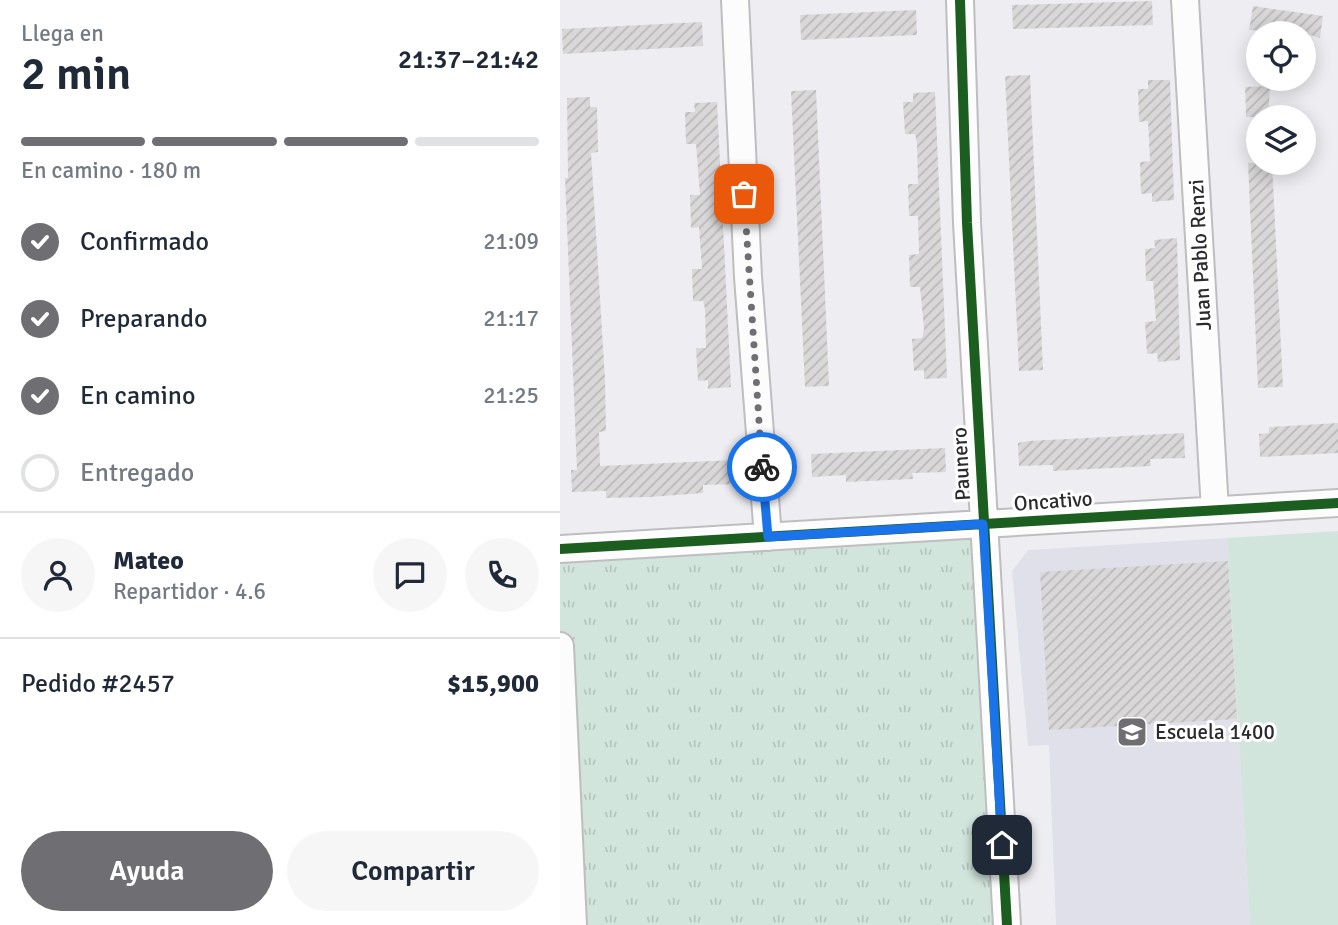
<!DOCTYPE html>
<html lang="es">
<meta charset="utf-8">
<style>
body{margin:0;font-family:Signika,sans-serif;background:#f6f6f7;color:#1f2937;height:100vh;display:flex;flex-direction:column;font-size:26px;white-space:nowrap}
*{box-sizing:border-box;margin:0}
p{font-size:23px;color:#747a83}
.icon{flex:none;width:38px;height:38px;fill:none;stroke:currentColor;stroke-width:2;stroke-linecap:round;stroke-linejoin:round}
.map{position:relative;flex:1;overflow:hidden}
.sheet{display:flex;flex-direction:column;background:#fff;width:560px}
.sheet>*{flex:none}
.controls{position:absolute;left:686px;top:21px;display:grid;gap:14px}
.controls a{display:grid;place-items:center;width:70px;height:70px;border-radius:50%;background:#fff;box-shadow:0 4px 18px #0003;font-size:35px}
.pin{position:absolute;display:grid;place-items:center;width:60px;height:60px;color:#fff;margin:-30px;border-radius:14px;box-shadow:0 4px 10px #0006}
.courier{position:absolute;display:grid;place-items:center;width:70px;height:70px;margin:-35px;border:5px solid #1a73e8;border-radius:50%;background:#fff;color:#222;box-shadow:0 2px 9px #0007}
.headline em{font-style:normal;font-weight:600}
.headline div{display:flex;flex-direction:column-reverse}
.headline{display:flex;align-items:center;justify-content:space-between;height:119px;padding:0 21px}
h1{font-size:46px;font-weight:600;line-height:52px}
.bar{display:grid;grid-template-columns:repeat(4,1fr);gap:10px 7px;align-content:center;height:84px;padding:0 21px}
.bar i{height:9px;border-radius:5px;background:#e0e1e3}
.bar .selected{background:#6f6f73}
.bar p{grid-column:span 4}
.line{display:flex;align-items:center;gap:18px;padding:0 21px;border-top:2px solid #e0e1e3}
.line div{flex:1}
.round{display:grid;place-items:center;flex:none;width:74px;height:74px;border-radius:37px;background:#f6f6f7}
ol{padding:0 21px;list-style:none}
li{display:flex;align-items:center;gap:21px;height:77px}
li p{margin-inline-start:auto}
li .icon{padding:7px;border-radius:50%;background:#6f6f73;color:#fff;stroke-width:4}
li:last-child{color:#747a83}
li i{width:38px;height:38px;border:4px solid #e0e1e3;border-radius:50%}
.button{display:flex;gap:14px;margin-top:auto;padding:14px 21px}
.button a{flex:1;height:80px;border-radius:42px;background:#6f6f73;color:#fff;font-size:28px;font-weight:600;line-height:80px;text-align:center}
.button a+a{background:#f6f6f7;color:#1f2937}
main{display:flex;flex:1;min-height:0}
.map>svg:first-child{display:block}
.built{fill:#e0e0eb}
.grass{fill:url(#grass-tufts)}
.park{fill:#d2e5dd}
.building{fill:url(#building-hatch)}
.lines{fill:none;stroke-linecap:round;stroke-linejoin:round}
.minor-casing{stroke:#bebec1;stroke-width:30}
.minor{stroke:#fcfcfd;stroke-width:26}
.cycleway-casing{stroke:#fff;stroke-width:15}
.cycleway{stroke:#1b5e20;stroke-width:10}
.done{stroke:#6f6f73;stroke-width:7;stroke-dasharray:0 12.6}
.route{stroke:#1a73e8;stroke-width:9}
.labels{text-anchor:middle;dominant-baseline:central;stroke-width:6;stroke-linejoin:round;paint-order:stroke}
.street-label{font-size:21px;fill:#2b2b2e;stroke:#fff}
.poi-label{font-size:21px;fill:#2b2b2e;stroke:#fff;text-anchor:start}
</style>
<main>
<section class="sheet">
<div class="headline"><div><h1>2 min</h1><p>Llega en</p></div><em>21:37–21:42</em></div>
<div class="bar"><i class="selected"></i><i class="selected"></i><i class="selected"></i><i></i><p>En camino · 180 m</p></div>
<ol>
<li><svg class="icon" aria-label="check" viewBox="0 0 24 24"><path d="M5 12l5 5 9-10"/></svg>Confirmado<p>21:09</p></li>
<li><svg class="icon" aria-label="check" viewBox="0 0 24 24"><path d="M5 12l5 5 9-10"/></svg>Preparando<p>21:17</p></li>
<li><svg class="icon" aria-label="check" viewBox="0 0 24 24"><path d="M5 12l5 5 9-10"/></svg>En camino<p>21:25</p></li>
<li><i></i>Entregado</li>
</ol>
<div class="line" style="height:126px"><a class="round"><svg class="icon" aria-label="person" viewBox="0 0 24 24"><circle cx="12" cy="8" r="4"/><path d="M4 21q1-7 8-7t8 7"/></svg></a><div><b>Mateo</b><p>Repartidor · 4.6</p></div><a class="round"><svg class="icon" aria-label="chat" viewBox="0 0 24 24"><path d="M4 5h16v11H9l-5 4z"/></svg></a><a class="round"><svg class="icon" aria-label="phone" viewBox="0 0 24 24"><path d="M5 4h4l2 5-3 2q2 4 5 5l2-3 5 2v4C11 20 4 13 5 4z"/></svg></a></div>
<div class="line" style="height:91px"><div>Pedido #2457</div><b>$15,900</b></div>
<div class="button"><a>Ayuda</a><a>Compartir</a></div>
</section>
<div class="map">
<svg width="778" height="925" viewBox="0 0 778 925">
<defs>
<pattern id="grass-tufts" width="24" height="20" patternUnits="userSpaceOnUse" patternTransform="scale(1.75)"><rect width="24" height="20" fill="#d2e5dd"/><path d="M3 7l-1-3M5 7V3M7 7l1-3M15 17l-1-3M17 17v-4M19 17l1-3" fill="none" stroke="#b4c5be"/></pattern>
<pattern id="building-hatch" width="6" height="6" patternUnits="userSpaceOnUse" patternTransform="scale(1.75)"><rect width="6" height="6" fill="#d9d7d8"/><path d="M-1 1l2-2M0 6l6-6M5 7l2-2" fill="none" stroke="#bab9ba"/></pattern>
</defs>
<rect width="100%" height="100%" fill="#eeeef2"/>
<path class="built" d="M667,538L690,925H496L489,745L468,746L452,571L468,550Z"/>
<path class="grass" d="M423,524L447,925H0V549Z"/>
<path class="park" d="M778,531V925H690L667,538Z"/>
<path class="building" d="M592,1L593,25L453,29L452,5Z
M693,6L763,16L760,38L744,33L689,30Z
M356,10L357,35L241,40L240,15Z
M142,22L143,46L3,54L2,29Z
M470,75L483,370L459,371L445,76Z
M588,80H610L614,200L592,202V193L581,194L580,162L590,161L588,121L579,122L578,89H588Z
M710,86L708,117H686L685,87Z
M256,90L269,386L245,387L231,91Z
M375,92L387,378L364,379V370L354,371L352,339L362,338L364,329L360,287H350L349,255L359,254L358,216H349L348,184H358L357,143L355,134H345L343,102H353V93Z
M30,97V107H37L38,152L31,153L45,379L46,431L39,432L40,466L176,460L177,484L143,485V493L90,497L46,498V491L12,492L11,470H17L5,178H8L7,98Z
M157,102L171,387L148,389V380L138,381L136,348H146L145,309L143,301H133L132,269H142L139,227L131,228L130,195H140L136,144H126L125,112H135L134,103Z
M688,163H712L723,387L698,388Z
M617,238L620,360L598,362L597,353L587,354L585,322L596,321L593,281H586L585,249L595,248L594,240Z
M778,423V453L700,457L699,434L709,433V427Z
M624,433L625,458L590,459L591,466L493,471V465L459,466L458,443L468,441Z
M385,448L386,472L352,473L353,479L286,482V475L252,477L251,454Z
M668,561L677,719L489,730L480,572Z"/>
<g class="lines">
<g class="minor-casing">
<path id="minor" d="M175,0L188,277L208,537
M400,0L407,223L447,925
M625,0L655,510
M0,549L778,503
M0,646L13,925"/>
</g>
<use href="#minor" class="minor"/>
<g class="cycleway-casing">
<path id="cycleway" d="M400,0L407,223L447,925
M0,549L778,503"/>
</g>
<use href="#cycleway" class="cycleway"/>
</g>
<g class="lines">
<path class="done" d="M184,194L202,467"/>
<path class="route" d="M202,467L208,537L423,524L442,845"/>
</g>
<defs>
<g id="school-square" transform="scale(1.575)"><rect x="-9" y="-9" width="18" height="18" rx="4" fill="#6f6f73" stroke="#fff"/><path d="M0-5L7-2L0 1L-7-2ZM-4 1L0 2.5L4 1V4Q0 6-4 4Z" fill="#fff"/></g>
</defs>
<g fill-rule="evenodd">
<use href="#school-square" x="572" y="732"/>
</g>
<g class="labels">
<g class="street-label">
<text transform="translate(640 255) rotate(-93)">Juan Pablo Renzi</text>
<text transform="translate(401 464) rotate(-93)">Paunero</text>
<text transform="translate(493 501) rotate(-4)">Oncativo</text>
</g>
<g class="poi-label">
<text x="595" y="732">Escuela 1400</text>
</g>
</g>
</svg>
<div class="controls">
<a><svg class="icon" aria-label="locate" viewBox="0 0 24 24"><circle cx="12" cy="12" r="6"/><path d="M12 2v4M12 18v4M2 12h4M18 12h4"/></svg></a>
<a><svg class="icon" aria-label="layers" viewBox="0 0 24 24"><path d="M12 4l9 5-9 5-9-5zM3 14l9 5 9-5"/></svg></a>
</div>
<div class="pin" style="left:184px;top:194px;background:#ea580c"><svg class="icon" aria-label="bag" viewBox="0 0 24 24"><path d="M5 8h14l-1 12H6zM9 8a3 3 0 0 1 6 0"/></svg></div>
<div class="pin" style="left:442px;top:845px;background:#1f2937"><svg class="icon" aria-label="home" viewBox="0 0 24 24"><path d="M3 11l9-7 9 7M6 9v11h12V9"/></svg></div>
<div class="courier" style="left:202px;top:467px"><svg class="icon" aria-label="bike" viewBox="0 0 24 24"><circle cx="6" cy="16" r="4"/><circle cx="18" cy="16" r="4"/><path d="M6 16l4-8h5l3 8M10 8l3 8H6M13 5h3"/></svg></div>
</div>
</main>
